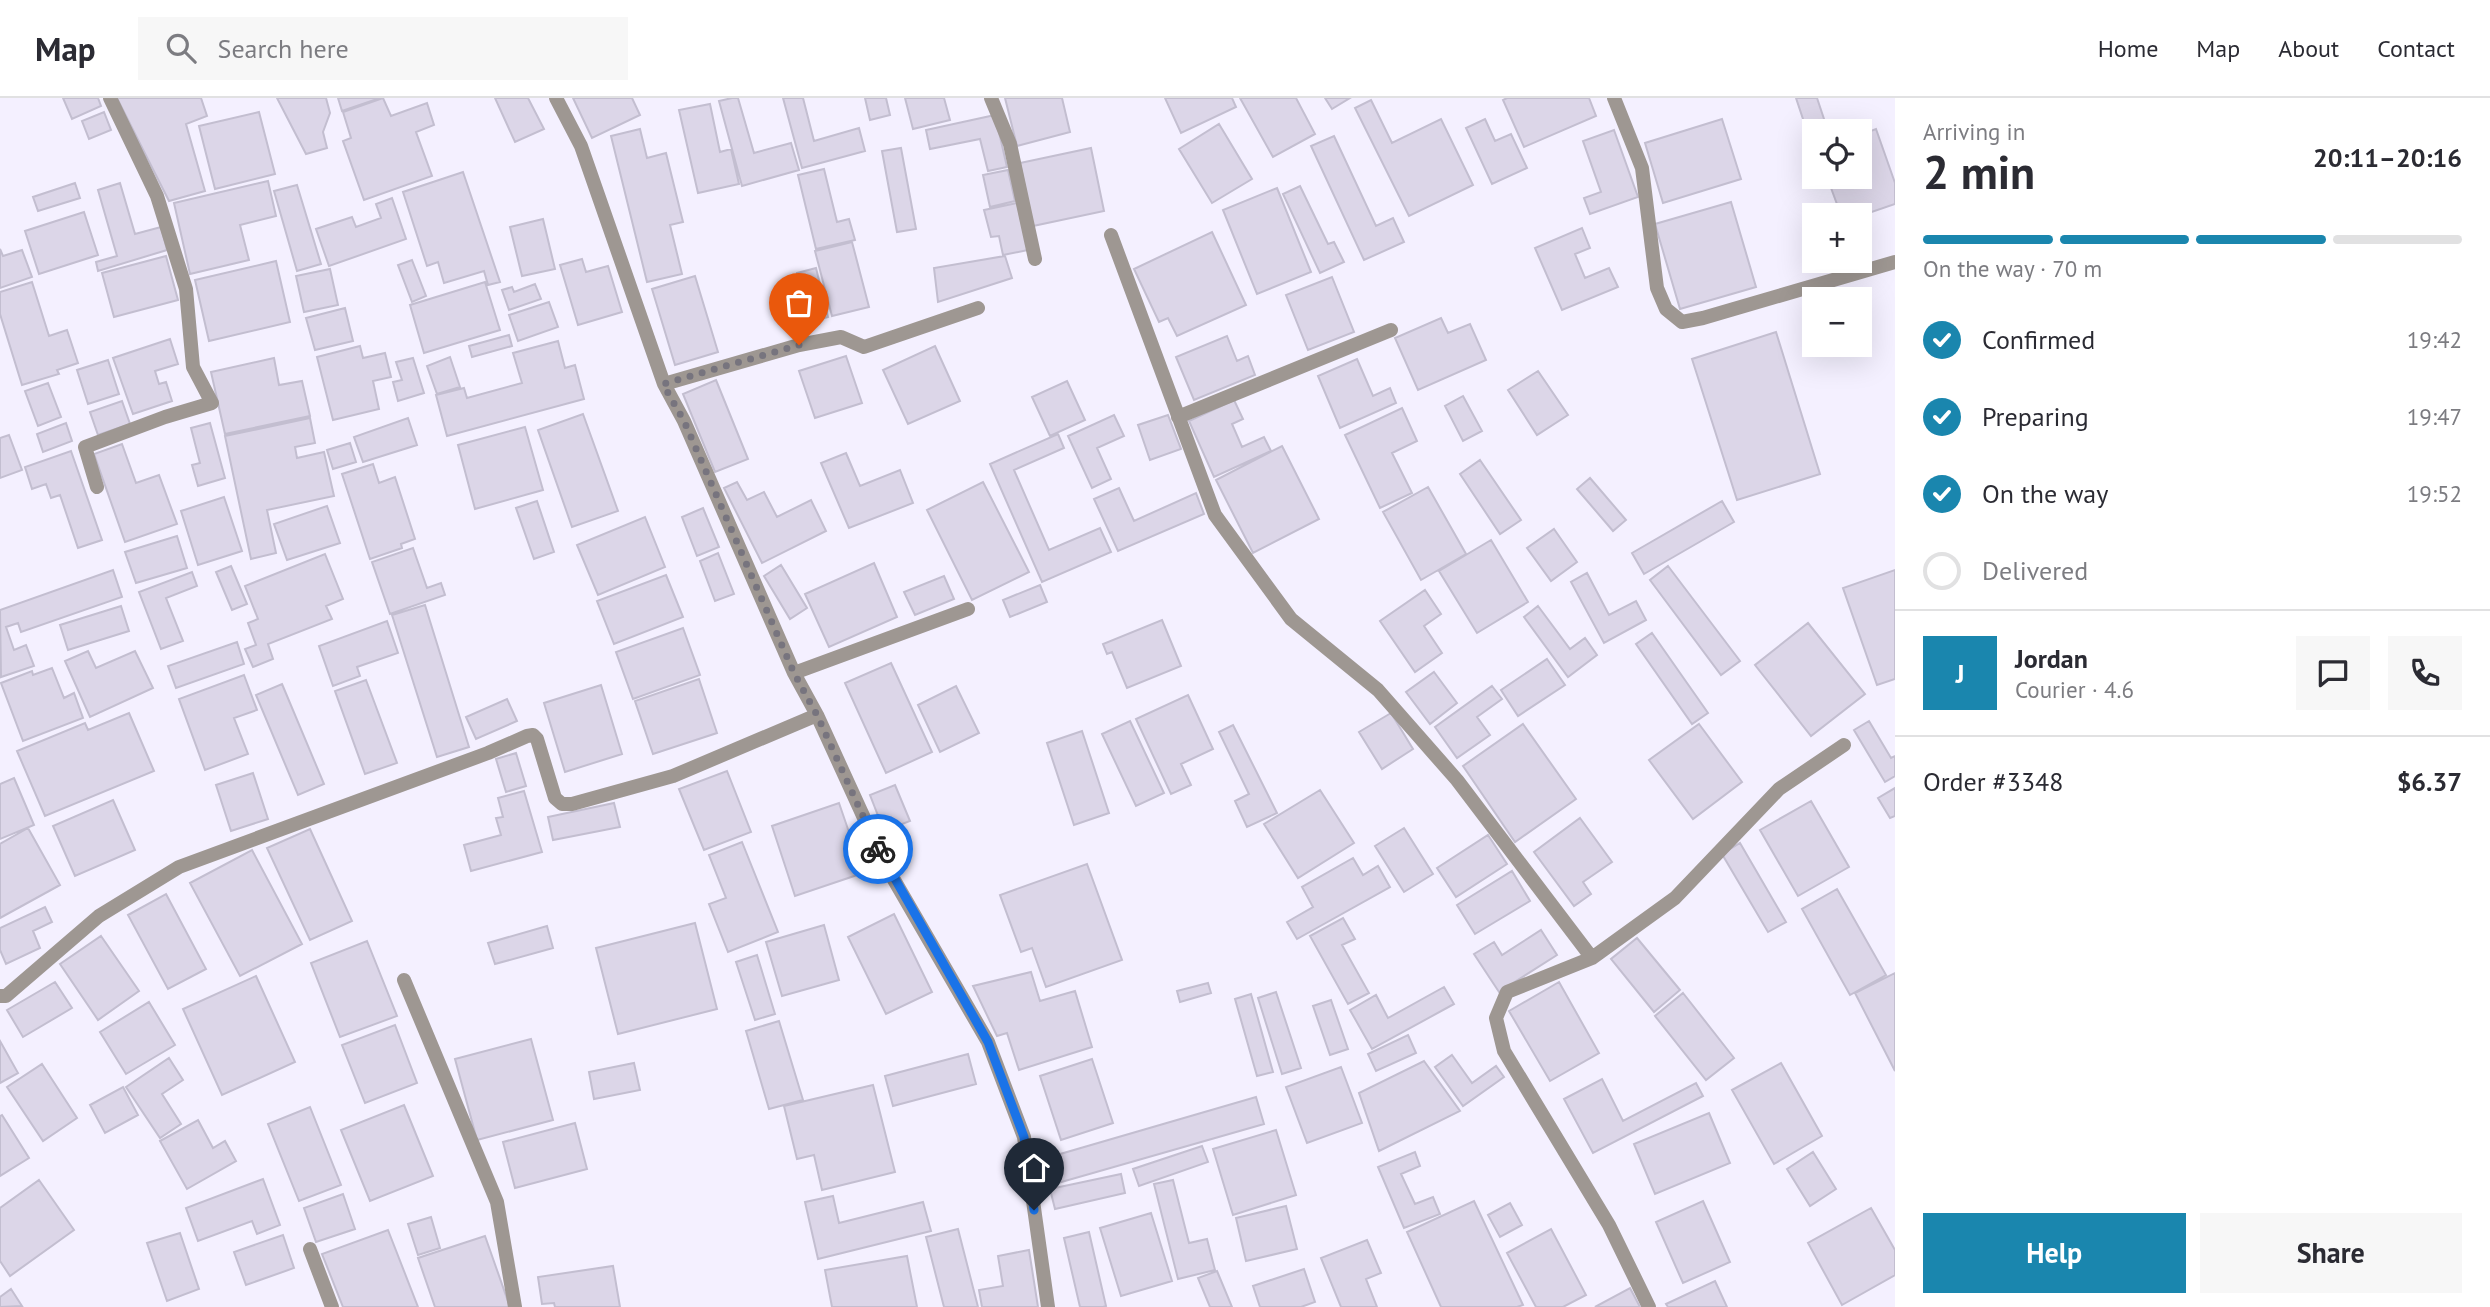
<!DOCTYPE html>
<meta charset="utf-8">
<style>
body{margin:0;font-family:"PT Sans",sans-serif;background:#f7f7f7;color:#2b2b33;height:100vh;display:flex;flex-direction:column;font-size:26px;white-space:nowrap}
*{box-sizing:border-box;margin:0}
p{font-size:23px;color:#7c7c81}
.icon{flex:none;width:38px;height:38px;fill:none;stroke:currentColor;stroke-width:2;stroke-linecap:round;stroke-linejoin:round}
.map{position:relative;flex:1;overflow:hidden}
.side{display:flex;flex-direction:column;background:#fff;width:595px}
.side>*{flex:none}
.tools{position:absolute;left:1802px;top:21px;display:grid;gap:14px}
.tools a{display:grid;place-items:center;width:70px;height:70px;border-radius:0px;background:#fff;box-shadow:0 7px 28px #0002;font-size:35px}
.pin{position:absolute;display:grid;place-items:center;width:60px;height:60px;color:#fff;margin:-72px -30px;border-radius:50% 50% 50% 0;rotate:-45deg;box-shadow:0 0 7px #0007}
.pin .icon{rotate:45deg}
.courier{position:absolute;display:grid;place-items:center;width:70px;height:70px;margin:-35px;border:5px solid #1a73e8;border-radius:50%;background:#fff;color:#222;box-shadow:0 2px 9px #0007}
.summary em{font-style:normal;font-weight:600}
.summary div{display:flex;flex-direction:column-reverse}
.summary{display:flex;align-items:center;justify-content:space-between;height:119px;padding:0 28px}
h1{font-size:46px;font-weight:600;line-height:52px}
.bar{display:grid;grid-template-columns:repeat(4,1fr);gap:10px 7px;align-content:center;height:84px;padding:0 28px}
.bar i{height:9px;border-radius:5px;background:#e1e1e2}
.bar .current{background:#1a86ae}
.bar p{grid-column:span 4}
.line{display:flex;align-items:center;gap:18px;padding:0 28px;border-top:2px solid #e1e1e2}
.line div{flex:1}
.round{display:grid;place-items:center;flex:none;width:74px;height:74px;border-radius:0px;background:#f7f7f7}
ol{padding:0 28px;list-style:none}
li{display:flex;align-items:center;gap:21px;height:77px}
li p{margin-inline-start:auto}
li .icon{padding:7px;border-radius:50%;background:#1a86ae;color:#fff;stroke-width:4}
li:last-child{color:#7c7c81}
li i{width:38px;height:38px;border:4px solid #e1e1e2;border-radius:50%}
.button{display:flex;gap:14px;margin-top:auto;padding:14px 28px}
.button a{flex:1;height:80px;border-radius:0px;background:#1a86ae;color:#fff;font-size:28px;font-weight:600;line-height:80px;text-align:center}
.button a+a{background:#f7f7f7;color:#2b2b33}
header{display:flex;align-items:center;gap:42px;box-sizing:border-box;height:98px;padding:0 35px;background:#fff;border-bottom:2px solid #e1e1e2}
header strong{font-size:33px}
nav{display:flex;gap:38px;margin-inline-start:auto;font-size:24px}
.search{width:490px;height:63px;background:#f7f7f7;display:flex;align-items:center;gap:18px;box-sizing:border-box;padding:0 24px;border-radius:0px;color:#7c7c81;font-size:26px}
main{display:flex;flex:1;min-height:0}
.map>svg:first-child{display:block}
.building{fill:#dcd6e8;stroke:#c3bed0;stroke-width:2}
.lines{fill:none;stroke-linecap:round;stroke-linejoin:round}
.minor{stroke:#9e9792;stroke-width:14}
.done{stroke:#77747e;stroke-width:7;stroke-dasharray:0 12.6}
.route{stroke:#1a73e8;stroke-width:9}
</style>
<header>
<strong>Map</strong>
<div class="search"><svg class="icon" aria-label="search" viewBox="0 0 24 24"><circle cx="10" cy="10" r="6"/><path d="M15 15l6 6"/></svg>Search here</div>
<nav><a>Home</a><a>Map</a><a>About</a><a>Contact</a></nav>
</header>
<main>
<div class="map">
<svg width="1895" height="1209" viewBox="0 0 1895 1209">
<rect width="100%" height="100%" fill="#f4f0ff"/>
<path class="building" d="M63,0H98L101,8L72,21Z
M117,0H201L207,18L186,26L205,93L169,103Z
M277,0H326L330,15L323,34L327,50L306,56Z
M338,0H380L342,13Z
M383,0L391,18L427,5L434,27L416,34L432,78L364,102L343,43L351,40L343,14Z
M495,0H528L544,31L515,44Z
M573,0H632L640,17L592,40Z
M732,0H738L754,55L791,45L799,72L742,88L719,3Z
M783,0H803L814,43L859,30L865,53L802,70Z
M865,0H886L890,17L870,22Z
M905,0H944L950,22L913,31Z
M1005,0H1062L1070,34L1017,48Z
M1165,0H1232L1236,9L1181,35Z
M1240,0H1296L1315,36L1273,59Z
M1325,0H1350L1332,11Z
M1507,0H1589L1596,18L1524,49L1503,2Z
M1796,0H1817L1828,33H1815V37L1809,39Z
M1371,2L1392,45L1441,21L1473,87L1409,118L1355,10Z
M710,6L720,54L731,51L739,86L698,95L679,12Z
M104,14L111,32L89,41L82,23Z
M259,14L275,76L215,91L199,28Z
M995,17L1007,69L988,73L980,41L930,51L926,32Z
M1485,21L1495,43L1511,36L1527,70L1492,86L1466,30Z
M1722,21L1741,81L1663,105L1645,45Z
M1219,26L1252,81L1212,105L1179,51Z
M640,31L647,60L666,55L683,124L670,127L682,176L647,184L611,38Z
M1876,31L1895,85V106L1860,118L1841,117L1827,79H1860V37Z
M1614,32L1638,99L1590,116L1584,100L1601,94L1583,43Z
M1334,38L1376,128L1393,120L1404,144L1364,162L1311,48Z
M901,50L916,131L897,134L882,53Z
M1091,50L1104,113L1033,128L1020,65Z
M824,71L837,124L849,121L855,142L816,151L798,77Z
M1008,72L1015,103L990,109L983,77Z
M463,74L500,184L488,187L484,173L444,185L438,164L427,168L403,94Z
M268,83L276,118L240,127L249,162L190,176L174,105Z
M75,85L80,100L38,113L33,99Z
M120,85L135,136L161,129L167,152L98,173L96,164L117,158L98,92Z
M297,87L321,166L297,173L274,93Z
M1300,88L1328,146L1334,144L1344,164L1320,175L1283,96Z
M1277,90L1311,174L1257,196L1223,112Z
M392,100L406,141L329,168L316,131L352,119L356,129L381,120L376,106Z
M1731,104L1756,189L1680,211L1655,126Z
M1017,105L1028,152L1003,157L999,138L991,139L984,112Z
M84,114L98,157L39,176L25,133Z
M543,121L555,171L522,178L510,129Z
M1582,130L1590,150L1575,156L1585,180L1609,170L1618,189L1562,212L1535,150Z
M1212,134L1246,207L1177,238L1168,220L1159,224L1134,171Z
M852,144L869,209L832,218L815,153Z
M0,151L3,158L22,152L32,179L0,190Z
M166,158L178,202L114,219L102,175Z
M1005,158L1012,180L938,204L934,170Z
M582,161L586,174L608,168L622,214L578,227L560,167Z
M412,162L426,198L412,204L398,167Z
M276,163L290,224L209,243L195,182Z
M816,170L828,219L809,224L797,175Z
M330,171L338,207L304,214L296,178Z
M695,178L718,254L675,267L652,191Z
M1332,179L1354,234L1308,252L1286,197Z
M32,184L49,238L67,232L78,265L57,272L59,276L22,287L0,216V194Z
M485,184L500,232L424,255L410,207Z
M535,186L541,201L509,212L502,192L512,189L514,194Z
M549,204L558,229L518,243L509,217Z
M345,210L353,243L315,252L306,220Z
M1441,220L1448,235L1470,226L1486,262L1418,292L1395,240Z
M1776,234L1820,376L1737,402L1692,261Z
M509,237L512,248L472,259L469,248Z
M1227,238L1237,263L1248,258L1255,277L1194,302L1176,259Z
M170,241L178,266L155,273L159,286L166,284L172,303L133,316L113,260Z
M558,243L565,270L575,267L584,301L447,338L436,297L464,290L467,300L522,285L513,255Z
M360,248L363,260L385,255L391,279L373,283L379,311L333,322L317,259Z
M935,248L960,303L908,326L883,272Z
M846,258L862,305L815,320L799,273Z
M450,259L460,289L437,296L427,268Z
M274,260L279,287L302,283L310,318L225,336L211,274Z
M413,260L424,295L398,303L393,284L402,282L396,264Z
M1357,261L1373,298L1390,290L1396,305L1340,330L1318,278Z
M108,262L119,296L88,306L77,272Z
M1538,273L1568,317L1537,337L1508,292Z
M716,282L748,361L715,374L683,296Z
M1067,283L1085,322L1050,338L1032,299Z
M48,285L61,319L38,328L25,293Z
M1463,298L1482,333L1463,343L1445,308Z
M1234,302L1243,321L1232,326L1242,349L1264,339L1271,353L1214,379L1189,323Z
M122,303L130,326L98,337L90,314Z
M1402,310L1417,343L1392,355L1412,395L1380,410L1345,337Z
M583,316L618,413L572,429L538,332Z
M1114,317L1124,338L1097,350L1111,381L1092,390L1068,338Z
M1168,317L1181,351L1150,362L1138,327Z
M310,320L315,345L295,349L297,360L324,354L334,398L267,412L276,455L251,461L225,338Z
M408,320L417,347L363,364L354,339Z
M66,325L72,343L43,354L37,336Z
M210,325L225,380L198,388L192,367L200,365L191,330Z
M525,329L543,392L475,411L458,347Z
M1058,336L1064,350L1014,372L1049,452L1100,430L1111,454L1042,484L990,366Z
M9,337L22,372L0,380V340Z
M350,345L356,364L333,371L327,352Z
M122,346L136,385L159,377L177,426L125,444L94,356Z
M1282,348L1319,421L1253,455L1216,382Z
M71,353L102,442L78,450L60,397L51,400L46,386L32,391L25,369Z
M846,355L860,388L900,372L913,405L849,430L821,365Z
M1480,362L1521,422L1500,436L1460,376Z
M373,366L379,385L395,379L415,441L401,446L402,450L370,461L342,376Z
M1590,380L1626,422L1613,433L1577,391Z
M737,384L747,402L764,394L777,419L811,402L826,433L762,465L724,390Z
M983,384L1029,474L972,502L927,412Z
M1428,389L1466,456L1421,482L1383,414Z
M1119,390L1134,423L1196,395L1204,416L1118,453L1094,401Z
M224,399L242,453L198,467L181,413Z
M537,403L554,454L534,461L516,410Z
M1722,403L1734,424L1644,476L1632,455Z
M327,408L340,445L287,462L274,426Z
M703,410L719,449L697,458L682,419Z
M645,419L665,469L598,497L577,447Z
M1554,431L1577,464L1551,483L1527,450Z
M177,438L187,470L136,485L125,454Z
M1491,442L1528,504L1477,535L1439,473Z
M413,450L427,490L441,485L445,497L390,516L372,464Z
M718,455L734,496L715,503L700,463Z
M325,456L343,501L326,508L332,521L268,546L273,561L253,569L245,551L256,547L248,525L258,521L245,488Z
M874,465L897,519L829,549L805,496Z
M781,467L807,510L790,521L764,478Z
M231,468L247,506L232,512L216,474Z
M1668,468L1740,563L1721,577L1650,482Z
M113,472L122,499L21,534L18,525L6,529L14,552L26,547L34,568L1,579L0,512Z
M1895,472V581L1877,587L1843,490Z
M192,474L197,488L166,500L183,543L161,551L139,494Z
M1587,475L1609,517L1636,503L1646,522L1604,545L1571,484Z
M666,477L683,519L614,546L597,503Z
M944,478L954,501L915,517L904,494Z
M1040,487L1047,504L1010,519L1003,502Z
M1425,492L1441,516L1424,528L1442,555L1415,574L1380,523Z
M425,507L469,649L437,659L392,517Z
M121,508L129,533L68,552L60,527Z
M1538,508L1570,551L1585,540L1597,557L1568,579L1524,519Z
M1162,522L1181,568L1127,590L1112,554L1107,556L1103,546Z
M387,523L398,555L357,569L360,578L333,588L319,548Z
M1808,525L1865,596L1811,638L1755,567Z
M683,530L700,577L633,601L616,554Z
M1652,535L1708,615L1692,626L1636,546Z
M237,544L244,566L176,590L168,568Z
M88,553L96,570L135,553L153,590L90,619L65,563Z
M1547,561L1565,587L1518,618L1501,592Z
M891,565L932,654L886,675L845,585Z
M52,570L64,600L74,595L83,620L23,643L1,585L32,573L33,577Z
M1434,574L1457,605L1430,626L1406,594Z
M244,577L257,612L234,620L248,656L205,672L179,601Z
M699,581L717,635L653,656L635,603Z
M366,582L397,665L365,676L335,593Z
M282,586L324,686L298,697L256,597Z
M601,587L622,656L565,674L544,605Z
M956,588L979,635L940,654L918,607Z
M1492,588L1502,601L1477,619L1490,637L1457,660L1435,629Z
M1188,597L1213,651L1181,666L1191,687L1171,696L1136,621Z
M507,601L517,623L476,641L466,619Z
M129,615L154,673L45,718L17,653L85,625L88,632Z
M1391,615L1413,651L1382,671L1359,634Z
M1130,623L1164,695L1136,708L1102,636Z
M1869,623L1891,660L1895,658V678L1885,684L1854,632Z
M1523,626L1576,701L1515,744L1463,668Z
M1699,626L1742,684L1693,721L1649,662Z
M1233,627L1277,715L1247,729L1235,703L1249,696L1219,634Z
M1082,633L1109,715L1074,727L1047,645Z
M516,655L526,688L506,694L496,661Z
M727,673L751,734L704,752L679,691Z
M253,675L268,721L231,733L216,687Z
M14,680L34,727L0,741V686Z
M895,687L910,723L884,733L870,697Z
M1895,690V718L1890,720L1878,700Z
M1320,692L1354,745L1298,780L1264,726Z
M524,693L542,754L471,773L464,747L501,737L496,720L503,719L498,700Z
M113,702L135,752L75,778L53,728Z
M1811,703L1849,769L1798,798L1760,732Z
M614,705L620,729L553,742L548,719Z
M839,705L863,775L795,798L772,728Z
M1580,720L1612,764L1583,784L1591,796L1574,808L1534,754Z
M28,730L60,787L0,820V746Z
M1404,730L1433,776L1404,794L1375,748Z
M310,731L352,823L310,842L267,750Z
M1488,737L1507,766L1456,799L1437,770Z
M742,744L778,834L728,854L709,806L726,800L709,757Z
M1740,745L1786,824L1768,834L1722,756Z
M252,752L302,846L240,878L190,785Z
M1353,760L1363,777L1378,768L1390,789L1297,841L1287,824L1313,809L1302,789Z
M1087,766L1122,862L1046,889L1032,850L1021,854L1000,797Z
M1512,773L1530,803L1475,836L1457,807Z
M1837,791L1886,877L1850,897L1802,811Z
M166,796L206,871L168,891L128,817Z
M45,809L52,824L33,833L40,850L6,866L0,852V830Z
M894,816L932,894L886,916L848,839Z
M1343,820L1355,841L1342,847L1369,895L1348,906L1310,838Z
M695,825L717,911L618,936L596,850Z
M824,827L839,882L782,898L766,844Z
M547,828L553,850L495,866L488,845Z
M1541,832L1557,857L1499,894L1474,856L1494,844L1502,857Z
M101,838L139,893L98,922L60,866Z
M1637,840L1680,892L1654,914L1611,861Z
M367,843L397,918L340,939L311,865Z
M757,857L775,916L755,922L736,864Z
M1031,874L1040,903L1075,893L1092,949L1019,972L1007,935L997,938L973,888Z
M1895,875V973L1855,895Z
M256,878L295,964L222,997L183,911Z
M55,884L72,910L23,939L7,912Z
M1559,884L1599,955L1550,983L1509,913Z
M1208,885L1211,895L1180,904L1177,893Z
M1444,889L1454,906L1372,951L1350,912L1376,897L1388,920Z
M1276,894L1301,970L1282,976L1258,900Z
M1683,895L1734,960L1706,982L1655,918Z
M1251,896L1273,974L1257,978L1235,901Z
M1331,902L1348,951L1330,957L1313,908Z
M149,904L175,947L126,976L100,934Z
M779,923L803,1002L769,1011L746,933Z
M395,927L417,985L365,1005L342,947Z
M1408,937L1416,955L1376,973L1368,956Z
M531,941L553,1022L477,1042L455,961Z
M0,943L18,975L0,985Z
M968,956L976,986L893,1008L885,978Z
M1452,957L1472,985L1496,968L1504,979L1463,1008L1435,969Z
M169,960L183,982L162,996L181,1026L160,1040L126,989Z
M1092,961L1113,1025L1061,1042L1040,978Z
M1424,963L1460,1013L1379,1053L1359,995Z
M634,965L640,992L594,1001L589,974Z
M1781,965L1822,1038L1774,1066L1732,992Z
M42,966L77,1020L43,1043L7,989Z
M1341,969L1362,1025L1307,1045L1286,989Z
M1602,981L1623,1023L1696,985L1703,998L1593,1055L1564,1001Z
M873,987L895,1074L822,1092L814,1057L797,1061L784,1008Z
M123,989L138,1017L105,1035L90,1007Z
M1256,999L1264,1026L1051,1087L1043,1061Z
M404,1007L433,1078L370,1103L341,1032Z
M310,1009L341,1087L299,1103L268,1026Z
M1709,1015L1730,1065L1655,1096L1634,1046Z
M2,1017L29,1060L0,1078V1018Z
M198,1022L213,1050L225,1043L236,1063L187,1091L160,1043Z
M575,1025L587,1071L515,1090L503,1044Z
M1276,1032L1296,1097L1233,1117L1213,1051Z
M1202,1048L1208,1064L1139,1088L1133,1071Z
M1415,1054L1420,1068L1401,1076L1415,1106L1433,1099L1440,1116L1404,1130L1378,1069Z
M1813,1054L1836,1091L1810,1108L1787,1071Z
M1121,1076L1125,1095L1055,1111L1050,1091Z
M263,1081L280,1127L257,1136L252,1123L198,1143L186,1110Z
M39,1082L74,1132L10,1178L0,1163V1110Z
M1173,1082L1189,1145L1207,1141L1215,1172L1178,1181L1154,1086Z
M343,1096L355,1131L316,1144L304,1110Z
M833,1098L839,1125L923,1104L931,1133L818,1161L805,1104Z
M1474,1103L1523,1207L1517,1209H1441L1407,1134Z
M1703,1103L1730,1164L1683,1185L1656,1124Z
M1510,1105L1522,1127L1500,1139L1488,1117Z
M1286,1108L1297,1151L1246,1163L1236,1120Z
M1871,1110L1895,1152V1177L1842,1207L1808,1145Z
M1151,1115L1172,1183L1121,1198L1100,1130Z
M431,1119L440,1150L418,1157L408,1126Z
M958,1131L978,1209H944L926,1139Z
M1551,1131L1586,1197L1563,1209H1536L1507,1155Z
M388,1132L418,1209H343L322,1156Z
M1089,1134L1106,1208L1103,1209H1080L1064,1140Z
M180,1135L199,1191L167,1203L147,1145Z
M283,1137L294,1170L246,1187L234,1154Z
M485,1138L510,1209H435L418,1160Z
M1367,1142L1381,1175L1366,1181L1377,1209H1341L1321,1160Z
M1029,1152L1038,1209H982L979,1192L1003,1188L998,1158Z
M907,1158L917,1209H832L825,1172Z
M613,1168L620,1209H555L554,1205L542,1206L538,1179Z
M1304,1171L1315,1204L1301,1209H1260L1253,1188Z
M1217,1173L1232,1209H1210L1198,1180Z
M1715,1183L1727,1209H1668L1666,1206Z
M1630,1190L1640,1209H1595Z
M11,1191L22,1208L0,1209V1199Z"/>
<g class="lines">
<path class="minor" d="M556,0L581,48L664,286L684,323L794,575L817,617L886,768L988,944L1024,1039L1048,1209
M991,0L1010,46L1035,161
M1614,0L1642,70L1657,190L1666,211L1682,224L1703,220L1895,164
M1111,137L1215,417L1291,521L1378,592L1457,682L1592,860
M664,286L799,247L841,239L864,249L978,210
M1178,319L1391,232
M97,389L85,349L165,319L212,305L193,269L186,191L157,98L110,0
M794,575L968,511
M404,882L497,1104L515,1209
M0,898H6L99,818L179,769L488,655L527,638L533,637L537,641L555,700L562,706H572L673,678L817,617
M310,1151L332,1209
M1649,1209L1609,1127L1504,953L1496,920L1507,894L1592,860L1675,800L1779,691L1844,647"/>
</g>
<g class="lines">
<path class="done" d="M799,247L663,286L684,323L794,575L817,617L878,751"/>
<path class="route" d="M878,751L988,944L1024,1039L1034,1112"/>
</g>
</svg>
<div class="tools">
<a><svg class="icon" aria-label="locate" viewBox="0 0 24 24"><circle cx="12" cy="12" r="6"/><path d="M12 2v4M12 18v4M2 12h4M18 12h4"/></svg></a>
<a>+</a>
<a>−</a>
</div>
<div class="pin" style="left:799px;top:247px;background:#ea580c"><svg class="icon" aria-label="bag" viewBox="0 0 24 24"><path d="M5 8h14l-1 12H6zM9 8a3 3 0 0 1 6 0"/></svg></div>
<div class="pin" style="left:1034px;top:1112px;background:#1f2937"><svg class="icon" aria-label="home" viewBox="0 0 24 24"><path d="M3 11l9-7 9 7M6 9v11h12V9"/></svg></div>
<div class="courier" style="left:878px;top:751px"><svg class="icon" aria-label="bike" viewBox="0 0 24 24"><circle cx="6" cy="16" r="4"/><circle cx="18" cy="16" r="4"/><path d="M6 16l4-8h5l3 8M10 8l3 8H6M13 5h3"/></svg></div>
</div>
<section class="side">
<div class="summary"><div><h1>2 min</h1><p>Arriving in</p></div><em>20:11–20:16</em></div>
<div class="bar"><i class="current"></i><i class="current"></i><i class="current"></i><i></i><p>On the way · 70 m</p></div>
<ol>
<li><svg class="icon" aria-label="check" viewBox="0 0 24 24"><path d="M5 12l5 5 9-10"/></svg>Confirmed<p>19:42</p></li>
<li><svg class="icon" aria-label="check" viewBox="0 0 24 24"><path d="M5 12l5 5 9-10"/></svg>Preparing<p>19:47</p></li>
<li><svg class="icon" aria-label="check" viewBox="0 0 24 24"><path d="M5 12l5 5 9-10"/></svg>On the way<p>19:52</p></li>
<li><i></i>Delivered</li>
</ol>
<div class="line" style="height:126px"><b class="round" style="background:#1a86ae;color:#fff">J</b><div><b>Jordan</b><p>Courier · 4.6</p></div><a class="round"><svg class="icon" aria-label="chat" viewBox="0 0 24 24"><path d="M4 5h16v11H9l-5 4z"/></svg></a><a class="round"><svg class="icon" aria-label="phone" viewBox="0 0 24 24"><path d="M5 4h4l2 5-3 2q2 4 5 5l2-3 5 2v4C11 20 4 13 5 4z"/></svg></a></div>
<div class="line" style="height:91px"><div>Order #3348</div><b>$6.37</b></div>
<div class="button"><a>Help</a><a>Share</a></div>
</section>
</main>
